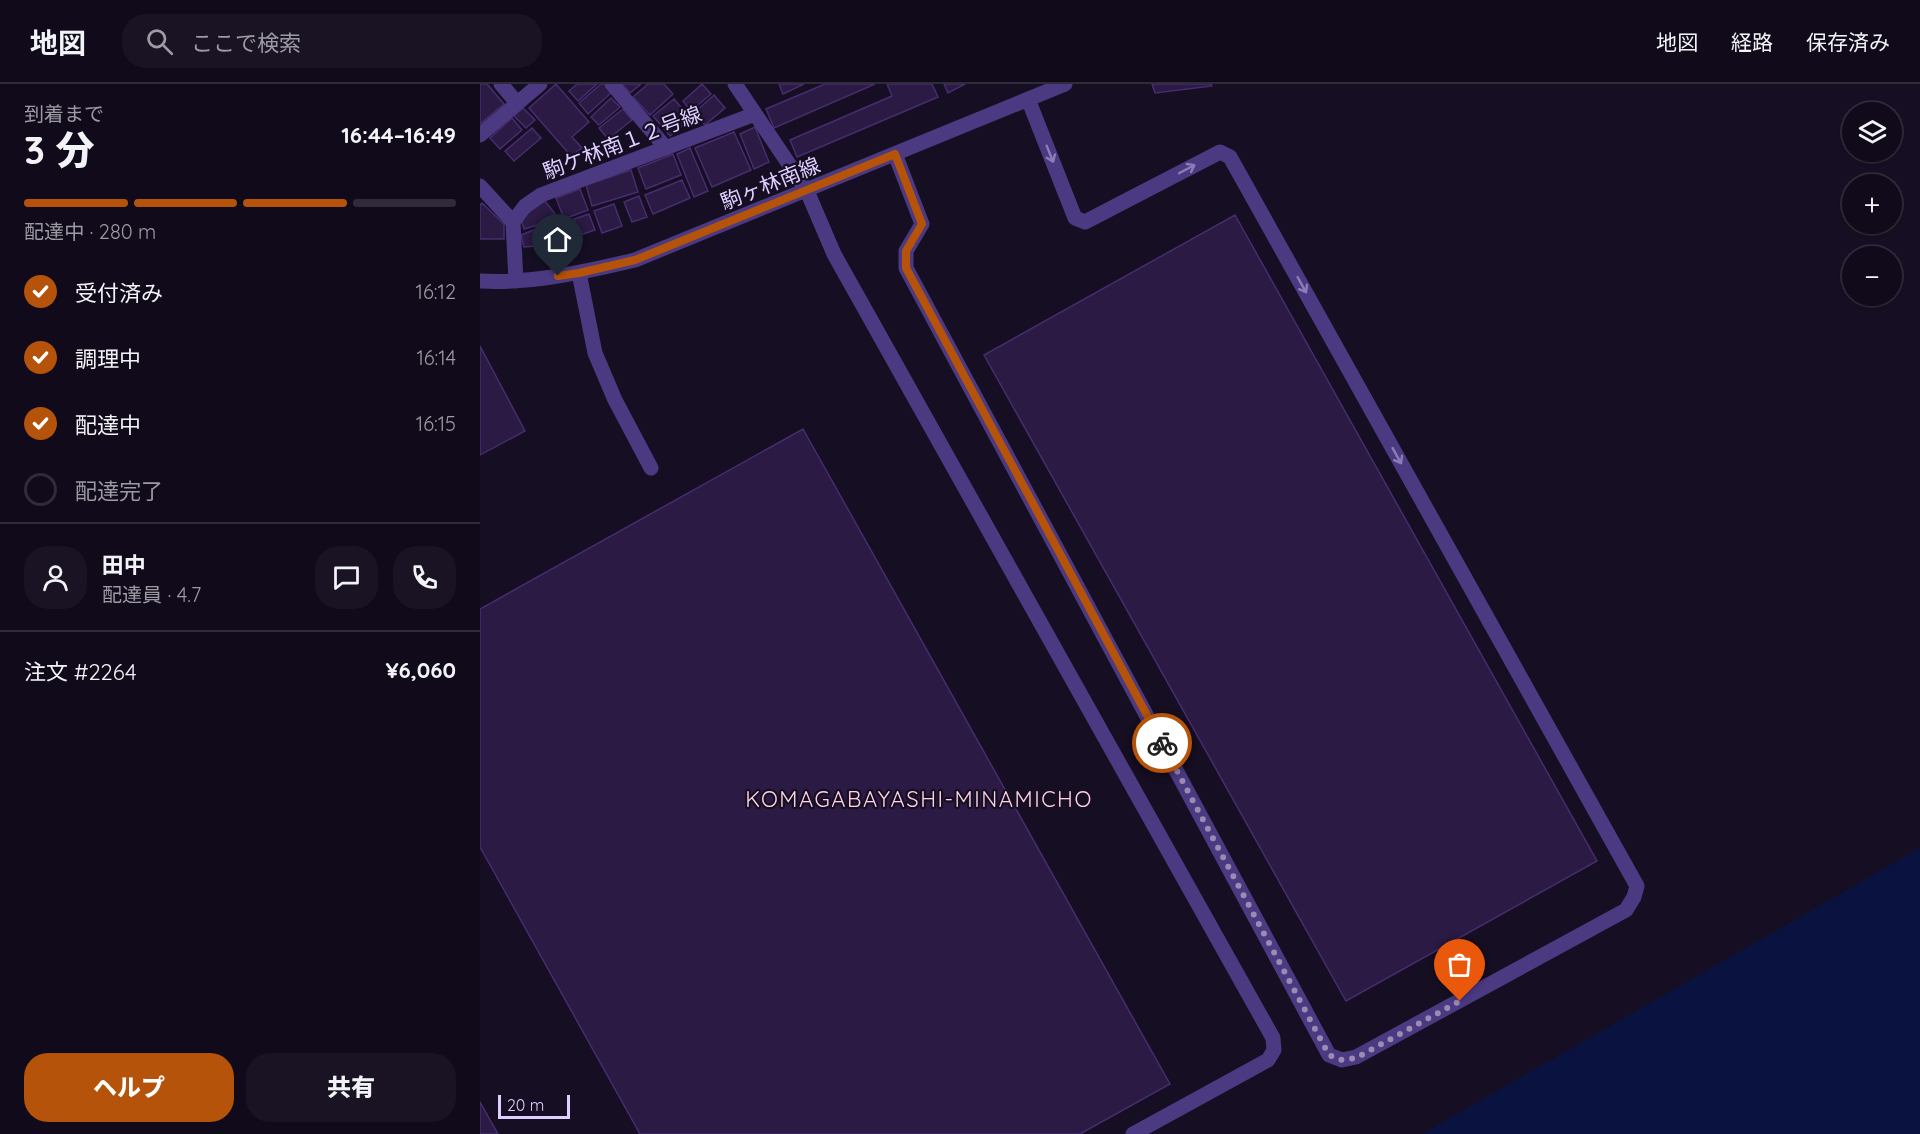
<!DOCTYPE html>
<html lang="ja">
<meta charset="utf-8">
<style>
body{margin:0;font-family:Quicksand,"Noto Sans JP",sans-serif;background:#191323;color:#f1f3f6;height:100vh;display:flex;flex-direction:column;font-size:22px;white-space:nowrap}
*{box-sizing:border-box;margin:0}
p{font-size:20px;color:#9c9aa2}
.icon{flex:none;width:33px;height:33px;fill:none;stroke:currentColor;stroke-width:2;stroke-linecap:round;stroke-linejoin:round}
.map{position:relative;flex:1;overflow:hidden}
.panel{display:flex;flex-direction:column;background:#100a1a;width:480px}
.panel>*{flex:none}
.tools{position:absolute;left:1362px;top:18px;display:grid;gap:12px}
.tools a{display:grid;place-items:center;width:60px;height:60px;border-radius:50%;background:#100a1a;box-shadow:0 2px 4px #0004,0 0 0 2px #302b39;font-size:30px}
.scale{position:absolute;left:18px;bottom:15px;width:72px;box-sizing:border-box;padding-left:6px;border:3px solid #dfcfff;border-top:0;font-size:16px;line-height:21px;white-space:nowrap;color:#dfcfff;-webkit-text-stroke:4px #160e22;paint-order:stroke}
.pin{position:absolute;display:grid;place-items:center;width:51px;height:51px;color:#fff;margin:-62px -26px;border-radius:50% 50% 50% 0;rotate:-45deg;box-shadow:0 0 6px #0007}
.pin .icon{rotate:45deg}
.courier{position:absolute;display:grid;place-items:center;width:60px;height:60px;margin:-30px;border:4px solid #b45309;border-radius:50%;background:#fff;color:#222;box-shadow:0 2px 8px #0007}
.summary em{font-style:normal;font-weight:800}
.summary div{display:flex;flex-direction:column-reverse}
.summary{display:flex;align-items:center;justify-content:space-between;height:102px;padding:0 24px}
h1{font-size:39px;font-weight:800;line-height:45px}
.bar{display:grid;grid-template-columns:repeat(4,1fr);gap:9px 6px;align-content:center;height:72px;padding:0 24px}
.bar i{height:8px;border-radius:4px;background:#302b39}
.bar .on{background:#b45309}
.bar p{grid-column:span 4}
.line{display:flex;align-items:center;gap:15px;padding:0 24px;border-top:2px solid #302b39}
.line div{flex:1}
.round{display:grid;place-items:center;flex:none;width:63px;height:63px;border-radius:24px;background:#191323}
ol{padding:0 24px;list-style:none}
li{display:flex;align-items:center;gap:18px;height:66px}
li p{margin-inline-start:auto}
li .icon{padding:6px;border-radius:50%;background:#b45309;color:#fff;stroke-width:4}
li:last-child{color:#9c9aa2}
li i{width:33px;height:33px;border:3px solid #302b39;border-radius:50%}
.cta{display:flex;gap:12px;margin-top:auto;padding:12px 24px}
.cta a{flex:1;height:69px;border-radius:24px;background:#b45309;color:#fff;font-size:24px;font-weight:800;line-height:69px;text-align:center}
.cta a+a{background:#191323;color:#f1f3f6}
header{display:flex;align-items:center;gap:36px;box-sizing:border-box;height:84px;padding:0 30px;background:#100a1a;border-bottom:2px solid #302b39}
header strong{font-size:28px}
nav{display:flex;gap:33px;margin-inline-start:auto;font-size:21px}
.search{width:420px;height:54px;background:#191323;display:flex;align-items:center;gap:15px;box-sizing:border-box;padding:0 21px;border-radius:24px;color:#9c9aa2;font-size:22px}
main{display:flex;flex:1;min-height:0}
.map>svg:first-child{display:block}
.water{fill:#0a123f}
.building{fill:#2b1a43;stroke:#472c6f;stroke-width:1.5}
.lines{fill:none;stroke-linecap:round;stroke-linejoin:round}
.minor{stroke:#4b3981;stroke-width:15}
.oneway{stroke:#8e7cba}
.done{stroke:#998bb2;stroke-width:6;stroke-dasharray:0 10.8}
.route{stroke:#b45309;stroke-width:8}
.labels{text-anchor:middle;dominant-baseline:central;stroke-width:4.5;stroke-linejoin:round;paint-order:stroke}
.street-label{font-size:21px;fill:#dfcfff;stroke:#160e22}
.neighbourhood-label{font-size:22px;letter-spacing:1.5px;fill:#ffd1e4;stroke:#160e22}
</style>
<header>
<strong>地図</strong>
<div class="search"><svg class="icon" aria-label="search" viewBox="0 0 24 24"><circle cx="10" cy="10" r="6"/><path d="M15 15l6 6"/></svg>ここで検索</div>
<nav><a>地図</a><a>経路</a><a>保存済み</a></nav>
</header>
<main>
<section class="panel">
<div class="summary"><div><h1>3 分</h1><p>到着まで</p></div><em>16:44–16:49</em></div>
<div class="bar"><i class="on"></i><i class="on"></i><i class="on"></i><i></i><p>配達中 · 280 m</p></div>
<ol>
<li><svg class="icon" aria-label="check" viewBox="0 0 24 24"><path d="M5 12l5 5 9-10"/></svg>受付済み<p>16:12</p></li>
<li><svg class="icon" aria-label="check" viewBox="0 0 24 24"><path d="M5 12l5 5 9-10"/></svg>調理中<p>16:14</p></li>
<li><svg class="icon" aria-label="check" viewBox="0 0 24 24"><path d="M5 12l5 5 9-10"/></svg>配達中<p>16:15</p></li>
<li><i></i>配達完了</li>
</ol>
<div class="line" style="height:108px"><a class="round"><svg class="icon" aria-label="person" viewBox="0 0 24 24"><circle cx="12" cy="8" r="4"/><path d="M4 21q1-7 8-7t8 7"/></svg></a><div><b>田中</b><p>配達員 · 4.7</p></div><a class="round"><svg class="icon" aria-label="chat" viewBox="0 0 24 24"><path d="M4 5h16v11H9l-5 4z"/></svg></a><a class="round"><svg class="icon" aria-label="phone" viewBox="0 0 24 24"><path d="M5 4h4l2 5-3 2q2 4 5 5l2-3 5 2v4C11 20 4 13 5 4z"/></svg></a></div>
<div class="line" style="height:78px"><div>注文 #2264</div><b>¥6,060</b></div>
<div class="cta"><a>ヘルプ</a><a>共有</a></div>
</section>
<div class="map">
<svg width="1440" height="1050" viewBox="0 0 1440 1050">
<rect width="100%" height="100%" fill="#160e22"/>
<path class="water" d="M1440,764V1050H942Z"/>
<path class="building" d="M0,0H7L24,20L0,40Z
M76,0L109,38L92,53L102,64L91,72L49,24Z
M97,0H117L98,17L89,7Z
M121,0H125L132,8L108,30L99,19Z
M142,0H161L150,9Z
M168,0H184L193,10L170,31L153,13Z
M222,0L231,10L211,27L203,17Z
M299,0H324L303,10Z
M345,0H395L294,44L286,25Z
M407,0H452L458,13L317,73L310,56L412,12Z
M464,0H485L468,9Z
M672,0H731L732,2L675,9Z
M234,11L245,24L225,41L214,29Z
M131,14L140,23L119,41L111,33Z
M194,15L211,35L190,52L173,32Z
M43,24L55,36L46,44L34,32Z
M143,25L152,36L128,55L119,44Z
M32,34L42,46L20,65L10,54Z
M275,43L289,78L274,85L260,50Z
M52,44L61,54L34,77L25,67Z
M254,48L271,86L232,103L215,64Z
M210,64L228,107L214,113L197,70Z
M193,70L201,91L166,105L158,84Z
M151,86L158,108L112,122L106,101Z
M202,96L210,114L173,130L165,111Z
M100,105L108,126L84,135L76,114Z
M159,112L167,133L152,138L144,118Z
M65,117L76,131L64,139L44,145L41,134Z
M2,119L24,140V155H0V121Z
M134,120L142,142L122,149L114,127Z
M109,130L115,146L100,151L94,135Z
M755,131L1117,777L866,917L504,271Z
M79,136L94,155L95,159L44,163L41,151Z
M0,262L45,347L0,371Z
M323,345L690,1000L600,1050H160L0,763V525Z
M0,1018L18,1050H0Z"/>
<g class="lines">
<path class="minor" d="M21,0L37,19
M132,0L186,64
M255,0L327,107L354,170L793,954L794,966L788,976L653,1050
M0,51L60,0
M415,70L442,140L426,167V184L849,971L862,976L876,973L1146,826L1154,813L1157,802L750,73L740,68L605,138L595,134L548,15
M0,102L33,138
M99,189L115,269L135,316L171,384
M0,197C52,200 104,188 155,176L585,0
M36,197L33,138L45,122L61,111L275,30"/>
</g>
<defs><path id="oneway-shaft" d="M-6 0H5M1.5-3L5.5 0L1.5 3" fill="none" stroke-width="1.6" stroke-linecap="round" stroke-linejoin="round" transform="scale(1.5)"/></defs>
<g class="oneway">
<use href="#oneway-shaft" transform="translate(570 70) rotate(68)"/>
<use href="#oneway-shaft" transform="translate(707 85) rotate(-28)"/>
<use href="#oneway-shaft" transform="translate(822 201) rotate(61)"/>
<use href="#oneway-shaft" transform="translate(917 372) rotate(61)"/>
</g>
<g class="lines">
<path class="done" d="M682,659L849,971L862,976L876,974L980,917"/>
<path class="route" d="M78,192L99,189L155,176L415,70L442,140L426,167V184L682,659"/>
</g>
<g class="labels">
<g class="street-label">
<text transform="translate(142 58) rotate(-21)">駒ケ林南１２号線</text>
<text transform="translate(290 99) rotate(-22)">駒ヶ林南線</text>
</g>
<g class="neighbourhood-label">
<text x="439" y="715">KOMAGABAYASHI-MINAMICHO</text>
</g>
</g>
</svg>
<div class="tools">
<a><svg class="icon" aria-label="layers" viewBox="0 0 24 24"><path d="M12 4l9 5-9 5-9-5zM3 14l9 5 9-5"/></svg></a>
<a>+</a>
<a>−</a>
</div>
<div class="scale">20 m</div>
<div class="pin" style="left:980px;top:917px;background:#ea580c"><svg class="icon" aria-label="bag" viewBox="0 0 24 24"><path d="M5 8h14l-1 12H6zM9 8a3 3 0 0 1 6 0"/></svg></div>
<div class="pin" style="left:78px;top:192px;background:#1f2937"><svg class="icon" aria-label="home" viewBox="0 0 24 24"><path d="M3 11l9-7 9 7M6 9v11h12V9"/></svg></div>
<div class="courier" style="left:682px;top:659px"><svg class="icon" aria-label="bike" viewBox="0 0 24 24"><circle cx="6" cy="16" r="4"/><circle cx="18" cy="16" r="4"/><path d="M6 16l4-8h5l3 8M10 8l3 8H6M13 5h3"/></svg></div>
</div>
</main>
